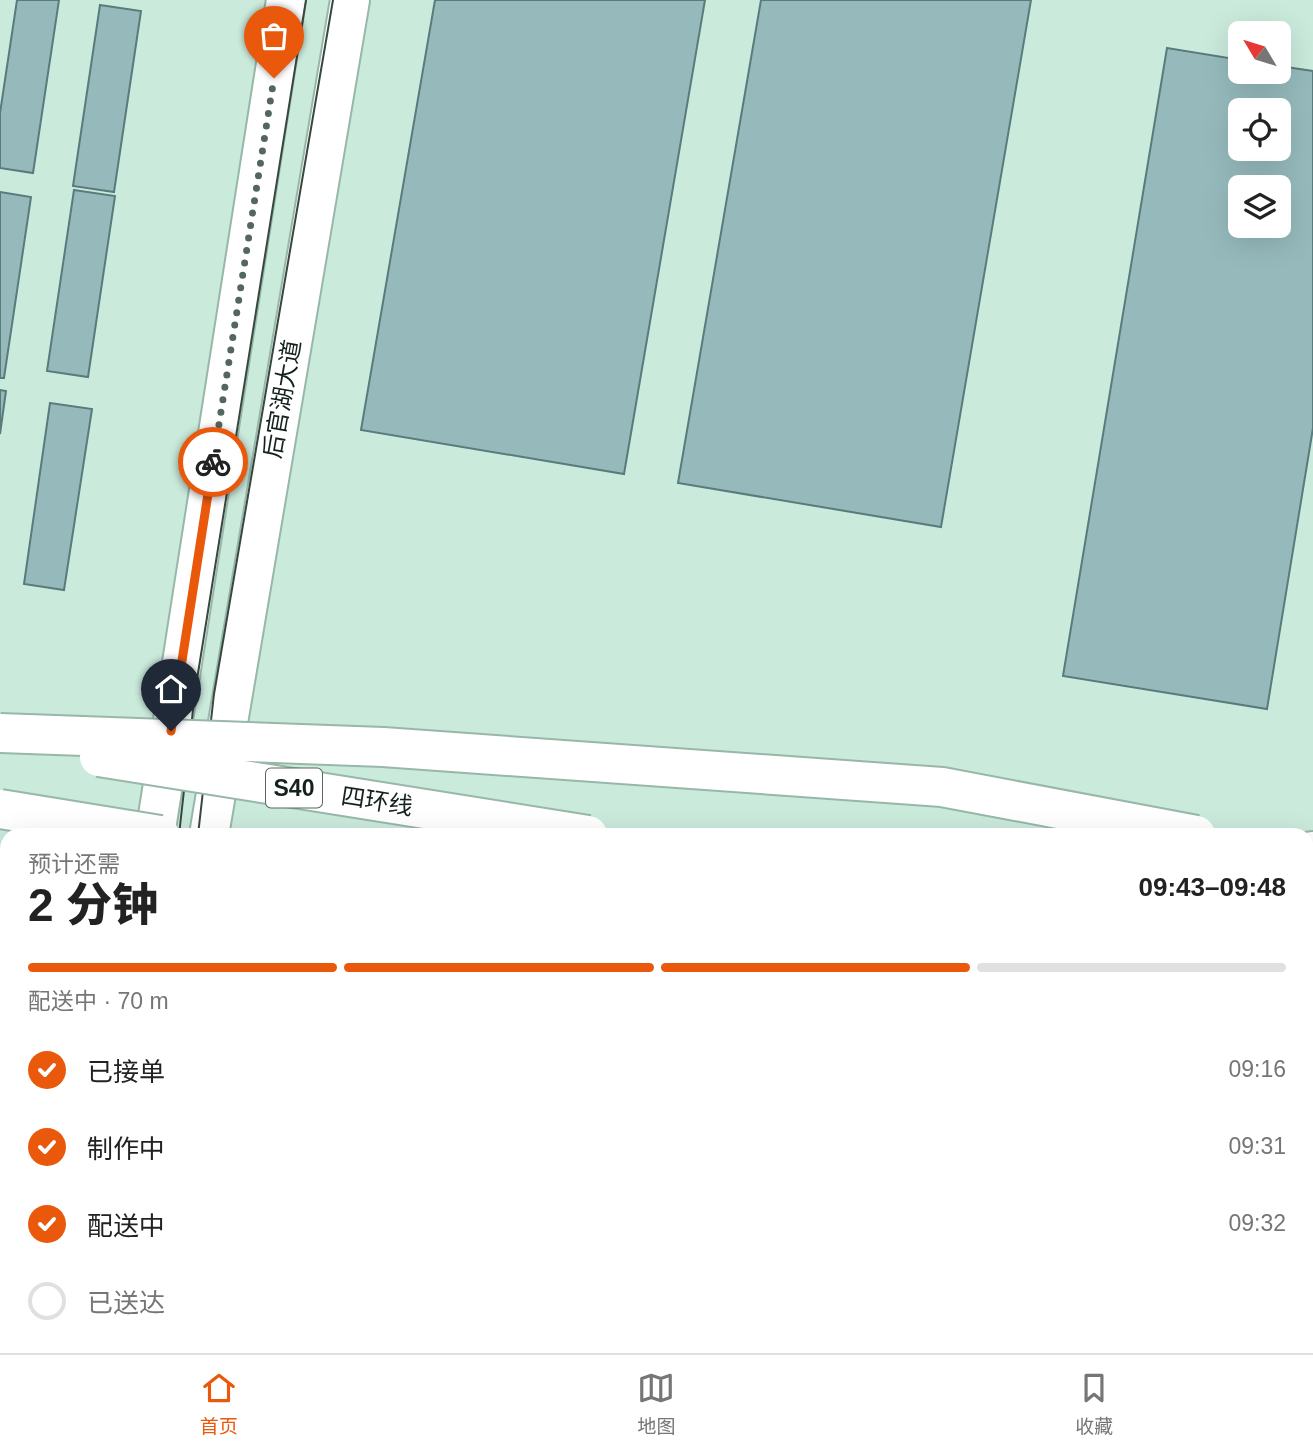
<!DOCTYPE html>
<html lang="zh">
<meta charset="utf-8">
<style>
body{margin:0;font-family:Arial,"Noto Sans SC",sans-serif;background:#f6f6f6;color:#222;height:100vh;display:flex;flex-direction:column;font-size:26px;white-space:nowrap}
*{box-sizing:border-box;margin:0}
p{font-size:23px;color:#767676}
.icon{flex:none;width:38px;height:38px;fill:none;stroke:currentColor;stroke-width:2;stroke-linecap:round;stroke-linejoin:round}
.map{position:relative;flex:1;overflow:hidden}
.side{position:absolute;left:0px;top:828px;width:1314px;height:527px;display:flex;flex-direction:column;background:#fff;border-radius:21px 21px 0 0;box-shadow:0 7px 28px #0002}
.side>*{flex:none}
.needle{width:46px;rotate:308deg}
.fabs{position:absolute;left:1228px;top:21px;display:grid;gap:14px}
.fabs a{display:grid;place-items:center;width:63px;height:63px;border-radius:10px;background:#fff;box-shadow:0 7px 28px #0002;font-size:35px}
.pin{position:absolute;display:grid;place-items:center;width:60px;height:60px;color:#fff;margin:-72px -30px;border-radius:50% 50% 50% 0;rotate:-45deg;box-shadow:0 0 7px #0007}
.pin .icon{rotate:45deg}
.courier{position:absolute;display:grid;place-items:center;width:70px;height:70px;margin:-35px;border:5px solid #ea580c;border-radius:50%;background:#fff;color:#222;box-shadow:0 2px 9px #0007}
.overview em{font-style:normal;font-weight:800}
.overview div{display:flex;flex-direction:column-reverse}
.overview{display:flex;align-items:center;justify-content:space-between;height:119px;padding:0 28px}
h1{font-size:46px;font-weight:800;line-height:52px}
.bar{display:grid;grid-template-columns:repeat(4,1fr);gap:10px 7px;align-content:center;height:84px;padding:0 28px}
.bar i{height:9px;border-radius:5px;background:#e0e0e0}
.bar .selected{background:#ea580c}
.bar p{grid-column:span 4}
ol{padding:0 28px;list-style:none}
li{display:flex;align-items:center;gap:21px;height:77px}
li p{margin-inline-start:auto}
li .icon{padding:7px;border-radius:50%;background:#ea580c;color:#fff;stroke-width:4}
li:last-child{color:#767676}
li i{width:38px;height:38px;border:4px solid #e0e0e0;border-radius:50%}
.tabs{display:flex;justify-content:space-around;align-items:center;height:98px;border-top:2px solid #e0e0e0;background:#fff;font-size:19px;color:#767676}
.tabs a{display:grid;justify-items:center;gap:4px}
.tabs .selected{color:#ea580c}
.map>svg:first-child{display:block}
.building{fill:#96babc;stroke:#597b7c;stroke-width:2;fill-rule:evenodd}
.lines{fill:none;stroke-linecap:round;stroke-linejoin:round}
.secondary-casing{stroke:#98b7a9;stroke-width:42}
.highway-casing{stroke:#98b7a9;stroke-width:42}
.secondary{stroke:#fff;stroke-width:38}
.highway{stroke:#fff;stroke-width:38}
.tram{stroke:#384841;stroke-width:2}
.highway-bridge-casing{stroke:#98b7a9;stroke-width:42;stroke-linecap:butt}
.highway-bridge{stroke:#fff;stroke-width:38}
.done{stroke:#54675f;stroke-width:7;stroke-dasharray:0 12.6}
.route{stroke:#ea580c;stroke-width:9}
.labels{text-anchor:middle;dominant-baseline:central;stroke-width:5;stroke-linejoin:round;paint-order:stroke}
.shield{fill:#fff;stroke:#5b6460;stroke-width:2}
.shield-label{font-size:23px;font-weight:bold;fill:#15211c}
.street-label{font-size:24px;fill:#15211c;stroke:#fff}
</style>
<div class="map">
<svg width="1313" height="1353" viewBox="0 0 1313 1353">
<rect width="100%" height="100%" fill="#caeadc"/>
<path class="building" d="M17,0H59L33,173L0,168V113Z
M435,0H705L624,474L361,430Z
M761,0H1031L941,527L678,483Z
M100,5L141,11L114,192L73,186Z
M1167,48L1241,60V72H1279V66L1313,71V428L1267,709L1063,676ZM1241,110H1279V149H1241ZM1241,187H1279V226H1241Z
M74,190L115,196L88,377L47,371Z
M0,192L31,197L4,378H0Z
M0,390L6,391L0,434Z
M50,403L92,409L64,590L24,584Z
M199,1348H215L248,1353H199Z
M761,1348H1042L1041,1353H760Z"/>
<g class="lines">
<g class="secondary-casing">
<path id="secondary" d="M155,835L286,0
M209,835L350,0
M73,1353L74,1348
M128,1353L129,1348"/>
</g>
<g class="highway-casing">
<path id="highway" d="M1307,852L1313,851
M0,885L7,886
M1307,948L1313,949
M1307,1020L1313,1021
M1307,1083L1313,1085
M1307,1147L1313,1150"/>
</g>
<use href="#secondary" class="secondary"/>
<use href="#highway" class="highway"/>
<path class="tram" d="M179,835L195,692L306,0
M198,835L214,694L333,0
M99,1353L100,1348
M119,1353L120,1348"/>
<g class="highway-bridge-casing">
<path id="highway-bridge" d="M0,733L383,747L942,787L1196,835
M99,757L588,835
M0,809L160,835"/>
</g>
<use href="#highway-bridge" class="highway-bridge"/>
</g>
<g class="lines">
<path class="done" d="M213,462L274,78"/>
<path class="route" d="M171,731L213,462"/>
</g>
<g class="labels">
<rect class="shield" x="266" y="768.5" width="56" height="39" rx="5"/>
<g class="shield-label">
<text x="294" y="788">S40</text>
</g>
<g class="street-label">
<text transform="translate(282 399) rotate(-80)">后官湖大道</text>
<text transform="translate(377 801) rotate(9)">四环线</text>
</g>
</g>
</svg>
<div class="fabs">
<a><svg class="needle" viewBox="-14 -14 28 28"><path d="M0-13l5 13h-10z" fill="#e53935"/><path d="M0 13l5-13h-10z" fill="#767676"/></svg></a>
<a><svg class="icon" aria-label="locate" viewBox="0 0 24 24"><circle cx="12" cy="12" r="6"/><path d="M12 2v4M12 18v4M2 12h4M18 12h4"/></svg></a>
<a><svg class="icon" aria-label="layers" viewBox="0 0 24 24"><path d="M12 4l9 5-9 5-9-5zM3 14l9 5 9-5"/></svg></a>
</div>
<div class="pin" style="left:274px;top:78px;background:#ea580c"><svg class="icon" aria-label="bag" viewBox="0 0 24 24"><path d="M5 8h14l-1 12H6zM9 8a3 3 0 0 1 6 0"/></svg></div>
<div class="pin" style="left:171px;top:731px;background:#1f2937"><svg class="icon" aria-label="home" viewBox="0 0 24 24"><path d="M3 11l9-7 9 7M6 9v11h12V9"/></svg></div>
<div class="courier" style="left:213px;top:462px"><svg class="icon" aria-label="bike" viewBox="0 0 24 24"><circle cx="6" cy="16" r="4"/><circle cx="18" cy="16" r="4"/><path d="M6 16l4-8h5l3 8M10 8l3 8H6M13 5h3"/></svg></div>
<section class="side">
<div class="overview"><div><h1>2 分钟</h1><p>预计还需</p></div><em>09:43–09:48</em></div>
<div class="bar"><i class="selected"></i><i class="selected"></i><i class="selected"></i><i></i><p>配送中 · 70 m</p></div>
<ol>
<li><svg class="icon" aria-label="check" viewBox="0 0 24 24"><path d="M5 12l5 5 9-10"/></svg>已接单<p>09:16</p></li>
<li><svg class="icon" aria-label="check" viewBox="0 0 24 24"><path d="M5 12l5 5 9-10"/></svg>制作中<p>09:31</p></li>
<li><svg class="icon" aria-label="check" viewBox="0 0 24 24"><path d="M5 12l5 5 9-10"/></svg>配送中<p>09:32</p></li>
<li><i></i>已送达</li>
</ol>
</section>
</div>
<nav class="tabs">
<a class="selected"><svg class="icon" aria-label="home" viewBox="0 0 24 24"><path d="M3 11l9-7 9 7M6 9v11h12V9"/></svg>首页</a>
<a><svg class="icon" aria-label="map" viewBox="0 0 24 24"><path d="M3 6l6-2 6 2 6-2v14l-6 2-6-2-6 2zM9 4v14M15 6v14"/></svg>地图</a>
<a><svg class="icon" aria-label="saved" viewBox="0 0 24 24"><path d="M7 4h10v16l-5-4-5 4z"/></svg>收藏</a>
</nav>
